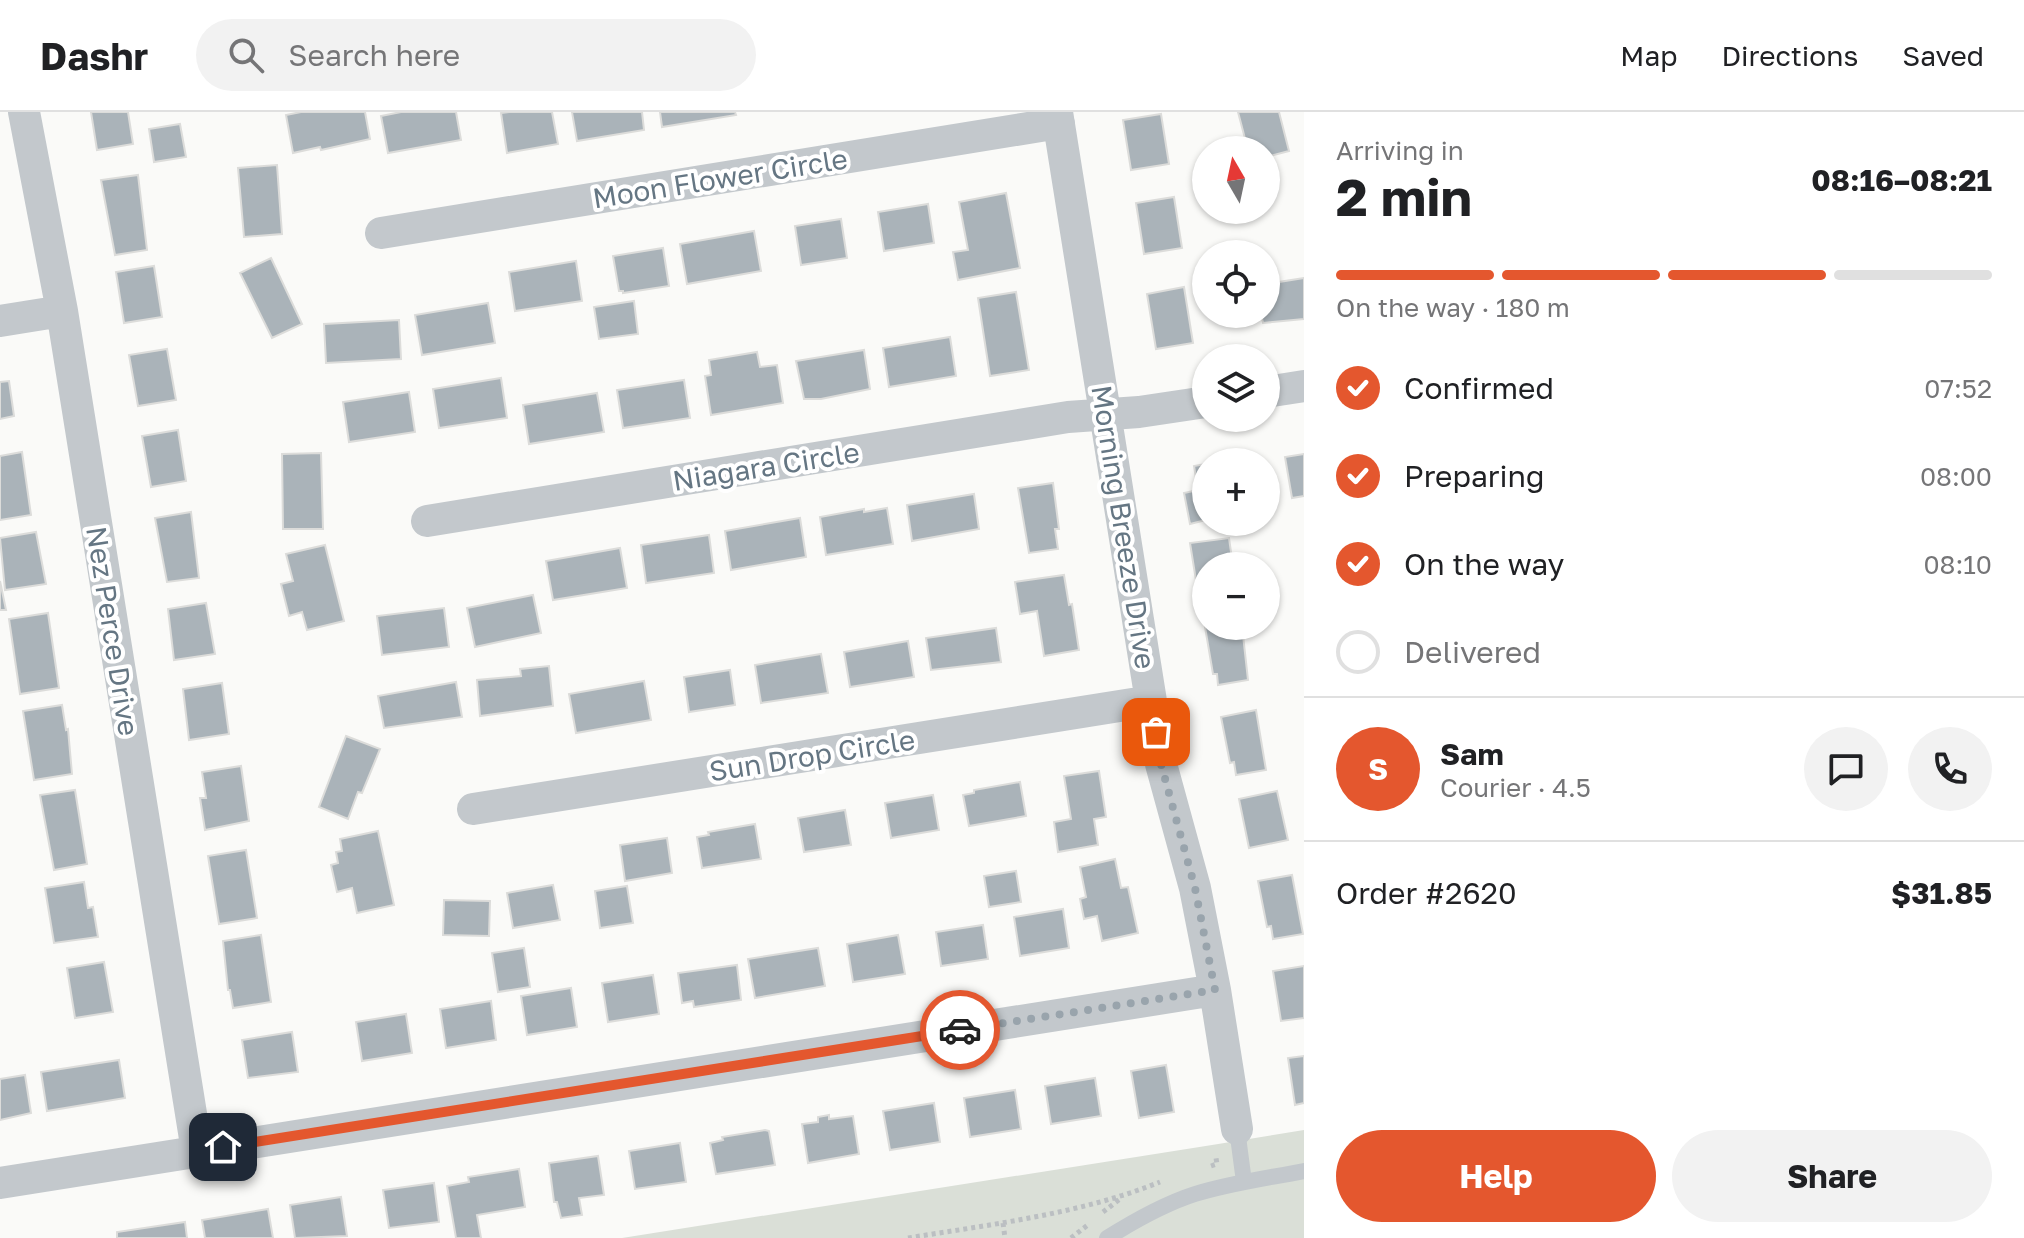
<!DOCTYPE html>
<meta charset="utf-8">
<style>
body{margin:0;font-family:"Golos Text",sans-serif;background:#f2f2f2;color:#202124;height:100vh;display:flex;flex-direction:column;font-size:30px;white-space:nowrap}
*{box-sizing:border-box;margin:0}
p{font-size:26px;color:#757577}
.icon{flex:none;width:44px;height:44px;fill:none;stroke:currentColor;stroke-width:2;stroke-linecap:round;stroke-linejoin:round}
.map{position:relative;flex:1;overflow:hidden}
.drawer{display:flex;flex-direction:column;background:#fff;width:720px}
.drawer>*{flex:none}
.needle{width:52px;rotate:351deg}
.buttons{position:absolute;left:1192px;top:24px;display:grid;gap:16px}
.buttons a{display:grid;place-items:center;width:88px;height:88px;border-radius:50%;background:#fff;box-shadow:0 2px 6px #0004;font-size:40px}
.pin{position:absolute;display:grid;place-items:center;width:68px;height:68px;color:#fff;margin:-34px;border-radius:16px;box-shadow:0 4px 12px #0006}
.courier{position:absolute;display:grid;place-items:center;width:80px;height:80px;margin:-40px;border:6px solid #e4572e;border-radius:50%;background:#fff;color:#222;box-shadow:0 2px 10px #0007}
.summary em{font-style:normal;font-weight:700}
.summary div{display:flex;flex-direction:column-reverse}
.summary{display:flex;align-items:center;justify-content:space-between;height:136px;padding:0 32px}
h1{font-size:52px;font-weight:700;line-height:60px}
.bar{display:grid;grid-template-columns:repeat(4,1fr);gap:12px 8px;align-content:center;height:96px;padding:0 32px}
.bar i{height:10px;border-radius:6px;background:#e0e0e0}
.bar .active{background:#e4572e}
.bar p{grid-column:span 4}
.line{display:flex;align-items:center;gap:20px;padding:0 32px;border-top:2px solid #e0e0e0}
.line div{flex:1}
.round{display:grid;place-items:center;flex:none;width:84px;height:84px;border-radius:42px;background:#f2f2f2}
ol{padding:0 32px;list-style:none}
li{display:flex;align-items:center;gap:24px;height:88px}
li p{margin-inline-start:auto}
li .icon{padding:8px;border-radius:50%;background:#e4572e;color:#fff;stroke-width:4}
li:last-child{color:#757577}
li i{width:44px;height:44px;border:4px solid #e0e0e0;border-radius:50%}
.action{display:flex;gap:16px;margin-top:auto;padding:16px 32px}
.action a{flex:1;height:92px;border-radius:48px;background:#e4572e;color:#fff;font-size:32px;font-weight:700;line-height:92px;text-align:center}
.action a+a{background:#f2f2f2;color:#202124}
header{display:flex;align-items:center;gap:48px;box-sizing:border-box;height:112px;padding:0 40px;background:#fff;border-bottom:2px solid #e0e0e0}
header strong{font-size:38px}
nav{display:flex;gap:44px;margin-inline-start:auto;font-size:28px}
.search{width:560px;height:72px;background:#f2f2f2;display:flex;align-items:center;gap:20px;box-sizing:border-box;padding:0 28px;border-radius:44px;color:#757577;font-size:30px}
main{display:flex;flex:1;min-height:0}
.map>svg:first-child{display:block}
.green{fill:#dadfd7}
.building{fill:#aab3b9;stroke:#dcdcda;stroke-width:2}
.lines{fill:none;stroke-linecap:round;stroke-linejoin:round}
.path{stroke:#bbbfc2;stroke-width:5;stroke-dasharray:4 4;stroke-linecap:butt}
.service{stroke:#c3c8cc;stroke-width:16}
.minor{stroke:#c3c8cc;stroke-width:32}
.done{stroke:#99a4ac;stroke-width:8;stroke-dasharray:0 14.4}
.route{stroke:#e4572e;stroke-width:10}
.labels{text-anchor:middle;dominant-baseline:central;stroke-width:8;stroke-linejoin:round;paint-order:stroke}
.street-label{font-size:28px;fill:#657683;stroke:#fff}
</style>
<header>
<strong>Dashr</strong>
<div class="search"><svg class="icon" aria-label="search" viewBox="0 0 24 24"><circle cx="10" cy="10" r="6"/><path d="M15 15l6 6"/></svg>Search here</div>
<nav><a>Map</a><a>Directions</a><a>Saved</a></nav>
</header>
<main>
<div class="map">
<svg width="1304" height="1126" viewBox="0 0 1304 1126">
<rect width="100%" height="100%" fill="#fafaf8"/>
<path class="green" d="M1304,1018V1126H622L1212,1033Z"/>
<path class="building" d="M91,0H128L133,32L97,38Z
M301,0H365L370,27L321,38L320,35L293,41L286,3Z
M401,0H456L461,28L388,41L381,4Z
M509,0H552L558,32L507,41L501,1Z
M572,0H642L644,18L577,29Z
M660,0H735L736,3L662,15Z
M1238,0H1279L1289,39L1266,45V38H1248Z
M1161,2L1169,52L1131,58L1123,8Z
M180,12L186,45L154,50L149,17Z
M277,53L282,122L244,125L238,56Z
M138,63L147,138L115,143L101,68Z
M1006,81L1020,156L958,168L953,140L968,138L959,90Z
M1174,85L1182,136L1144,142L1136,91Z
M928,92L934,131L884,139L878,100Z
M841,107L847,146L801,153L795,114Z
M754,119L761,159L687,172L680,132Z
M663,136L669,174L623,181V179H619L613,144Z
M271,146L302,212L272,226L240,161Z
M576,149L582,189L515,199L509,160Z
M154,154L162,205L124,211L116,160Z
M1304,166V207L1263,211L1261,202H1266V172Z
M1184,175L1193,231L1156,237L1147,182Z
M1016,180L1029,258L990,264L978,186Z
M634,189L638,222L599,227L594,195Z
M488,191L495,231L422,243L415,203Z
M399,208L401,247L326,251L324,212Z
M950,225L956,264L889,275L883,236Z
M167,237L176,288L138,294L129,243Z
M864,238L870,277L821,287H804L796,249Z
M757,240L760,255L777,253L783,291L711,303L705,264L711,263L709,248Z
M501,266L507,306L439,316L433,277Z
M684,268L690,306L623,316L617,278Z
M9,269L14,304L0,307V270Z
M409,280L415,320L349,330L343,290Z
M597,281L604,320L529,332L523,293Z
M178,318L186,369L151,375L142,324Z
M22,340L31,403L0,408V344Z
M321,341L323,417H283L282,342Z
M1304,342V384L1292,386L1285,345Z
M1206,352V408L1190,412L1184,381L1198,378L1194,354Z
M1053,371L1059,417H1055L1058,437L1029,441L1018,376Z
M974,382L979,417L912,429L907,393Z
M887,396L893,432L826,443L820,405L864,397V400Z
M191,400L199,466L167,470L155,406Z
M800,406L806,445L731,458L725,419Z
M36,420L46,472L5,478L0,426Z
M709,423L714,461L646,471L641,433Z
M1229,426L1233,454H1206V480L1198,481L1190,431Z
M325,433L344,509L307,518L302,500L289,504L281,472L293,469L286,442Z
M620,436L627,476L553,488L546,449Z
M1064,463L1069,493L1072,492L1079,538L1044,544L1037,499L1020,502L1015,470Z
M0,469L6,498H0Z
M533,483L541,521L475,535L467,496Z
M206,491L215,542L174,548L168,497Z
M444,496L449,535L382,543L377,504Z
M48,501L59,576L20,582L9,507Z
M1242,514L1248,568L1218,573L1217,562H1213L1205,515Z
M996,516L1001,550L931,558L926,526Z
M908,529L914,565L850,575L844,540Z
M821,542L828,581L761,591L755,553Z
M549,554L553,594L480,604L477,568L521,564L520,557Z
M730,558L735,593L689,600L684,565Z
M644,569L651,608L576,621L569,582Z
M456,570L462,605L384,616L378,584Z
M222,571L229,622L189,628L183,577Z
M62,593L66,618L68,617L72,662L34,668L23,599Z
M1256,598L1266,658L1236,663L1234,650L1230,651L1221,605Z
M346,624L380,637L362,681L358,680L348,707L319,695Z
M241,654L249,709L205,718L200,686H206L202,660Z
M1099,659L1106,705L1094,707L1098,733L1058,740L1054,710L1071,707L1064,664Z
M1020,670L1026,704L969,714L963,683L974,681V678Z
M75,678L87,752L54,758L40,683Z
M1277,679L1288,728L1249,736L1239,687Z
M933,683L939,718L891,726L885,691Z
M845,698L851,733L804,740L798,706Z
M755,712L761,747L702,756L697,725L709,723L708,720Z
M378,719L394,793L357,801L352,776L337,780L331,753L338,751L336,740L342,739L340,727Z
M667,726L672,761L625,769L620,733Z
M246,738L257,806L219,812L208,744Z
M1115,747L1121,776L1128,775L1138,821L1102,829L1097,804L1084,807L1080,787L1086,785L1080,755Z
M1016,759L1021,790L989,795L984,764Z
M1292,763L1303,822L1273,827L1271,814L1267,815L1258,769Z
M84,770L88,796L93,795L98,825L54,831L45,776Z
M553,773L560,808L513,816L507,781Z
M627,774L633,811L600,816L595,779Z
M444,788L490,789L489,824L443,823Z
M1063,797L1069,836L1020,844L1014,805Z
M983,813L988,847L941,854L936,820Z
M261,823L271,890L233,896L230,878H228L223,829Z
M898,823L905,862L853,870L847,832Z
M524,836L530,875L498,880L492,841Z
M818,836L825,874L755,886L748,847Z
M104,850L113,900L75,906L67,856Z
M737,853L741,888L694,895L693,889L682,891L678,861Z
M1304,854V906L1281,909L1273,859Z
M653,863L659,902L608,910L602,871Z
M571,876L577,915L527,923L521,884Z
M491,889L496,928L446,936L440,897Z
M406,902L412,941L362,949L356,910Z
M292,920L298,960L248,966L242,928Z
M1304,944V991L1295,993L1288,946Z
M119,948L125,986L47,999L41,960Z
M1166,953L1174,1000L1139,1006L1131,959Z
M25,963L31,1001L0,1008V967Z
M1095,966L1101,1004L1051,1012L1045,974Z
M1015,978L1021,1017L970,1025L964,986Z
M934,991L940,1030L890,1038L883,999Z
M829,1003V1007L853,1004L859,1042L808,1051L802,1012L818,1010V1005Z
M765,1018L769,1019L775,1053L716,1062L710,1031L723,1028L722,1025Z
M680,1031L686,1070L635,1077L629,1039Z
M598,1044L604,1083L579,1086L582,1103L561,1106L557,1090H554L549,1051Z
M519,1057L525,1095L477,1103L481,1126H456L447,1074L469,1070L468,1065Z
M434,1071L439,1110L389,1116L383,1078Z
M341,1085L347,1124L295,1126L290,1093Z
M268,1097L273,1126H205L202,1108Z
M185,1110L187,1126H117V1120Z"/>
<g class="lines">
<path class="path" d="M1211,1054L1217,1052L1216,1046
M1103,1100L1120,1087
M1003,1111L1005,1126
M908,1126C993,1112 1080,1102 1160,1070
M1071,1126L1089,1112"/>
<path class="service" d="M1237,1017L1244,1070
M1107,1126C1134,1109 1164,1092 1195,1082C1230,1071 1268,1066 1304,1059"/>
<path class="minor" d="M24,0L62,199L197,1039
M1057,0L1161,652L1195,776L1215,878L1237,1017
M381,121L1059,11
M0,209L62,199
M1266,280L1304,274
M427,409L1068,305L1139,300L1206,290
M473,697L1151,589
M0,1071L1215,878"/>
</g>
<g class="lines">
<path class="done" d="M960,918L1215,878L1195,776L1161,652L1156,620"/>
<path class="route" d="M223,1035L960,918"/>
</g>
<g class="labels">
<g class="street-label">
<text transform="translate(720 66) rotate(-9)">Moon Flower Circle</text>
<text transform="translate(766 354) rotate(-9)">Niagara Circle</text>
<text transform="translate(1124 415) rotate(81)">Morning Breeze Drive</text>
<text transform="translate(113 519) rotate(81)">Nez Perce Drive</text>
<text transform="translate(812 643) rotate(-9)">Sun Drop Circle</text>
</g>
</g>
</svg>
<div class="buttons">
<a><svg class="needle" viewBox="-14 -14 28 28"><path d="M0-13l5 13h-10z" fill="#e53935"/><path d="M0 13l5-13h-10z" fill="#757577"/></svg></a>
<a><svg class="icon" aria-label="locate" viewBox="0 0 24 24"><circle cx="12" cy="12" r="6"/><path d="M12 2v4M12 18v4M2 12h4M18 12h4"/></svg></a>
<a><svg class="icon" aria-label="layers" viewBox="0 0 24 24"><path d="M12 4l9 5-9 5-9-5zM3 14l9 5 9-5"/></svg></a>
<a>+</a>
<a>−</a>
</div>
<div class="pin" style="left:1156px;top:620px;background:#ea580c"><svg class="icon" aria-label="bag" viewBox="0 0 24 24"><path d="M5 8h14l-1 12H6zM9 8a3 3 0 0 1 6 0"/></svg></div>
<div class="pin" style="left:223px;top:1035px;background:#1f2937"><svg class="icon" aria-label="home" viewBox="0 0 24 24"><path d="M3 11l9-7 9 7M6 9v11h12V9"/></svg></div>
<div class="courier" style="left:960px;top:918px"><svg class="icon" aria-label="car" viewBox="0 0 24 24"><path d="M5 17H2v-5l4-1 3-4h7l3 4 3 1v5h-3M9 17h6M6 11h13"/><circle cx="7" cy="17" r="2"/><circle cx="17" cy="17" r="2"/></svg></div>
</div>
<section class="drawer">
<div class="summary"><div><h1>2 min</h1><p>Arriving in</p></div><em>08:16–08:21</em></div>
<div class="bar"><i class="active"></i><i class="active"></i><i class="active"></i><i></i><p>On the way · 180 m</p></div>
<ol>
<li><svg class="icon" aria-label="check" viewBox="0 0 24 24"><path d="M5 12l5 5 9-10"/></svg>Confirmed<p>07:52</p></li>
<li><svg class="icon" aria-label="check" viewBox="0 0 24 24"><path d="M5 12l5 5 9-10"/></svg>Preparing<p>08:00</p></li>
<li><svg class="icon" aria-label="check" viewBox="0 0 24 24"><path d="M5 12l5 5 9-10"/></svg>On the way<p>08:10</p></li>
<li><i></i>Delivered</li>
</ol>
<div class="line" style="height:144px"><b class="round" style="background:#e4572e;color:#fff">S</b><div><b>Sam</b><p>Courier · 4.5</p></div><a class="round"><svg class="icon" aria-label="chat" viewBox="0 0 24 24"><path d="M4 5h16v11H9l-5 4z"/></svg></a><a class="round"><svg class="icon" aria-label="phone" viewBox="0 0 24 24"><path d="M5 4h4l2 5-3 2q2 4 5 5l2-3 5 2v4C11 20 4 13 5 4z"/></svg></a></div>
<div class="line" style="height:104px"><div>Order #2620</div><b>$31.85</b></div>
<div class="action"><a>Help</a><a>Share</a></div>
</section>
</main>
